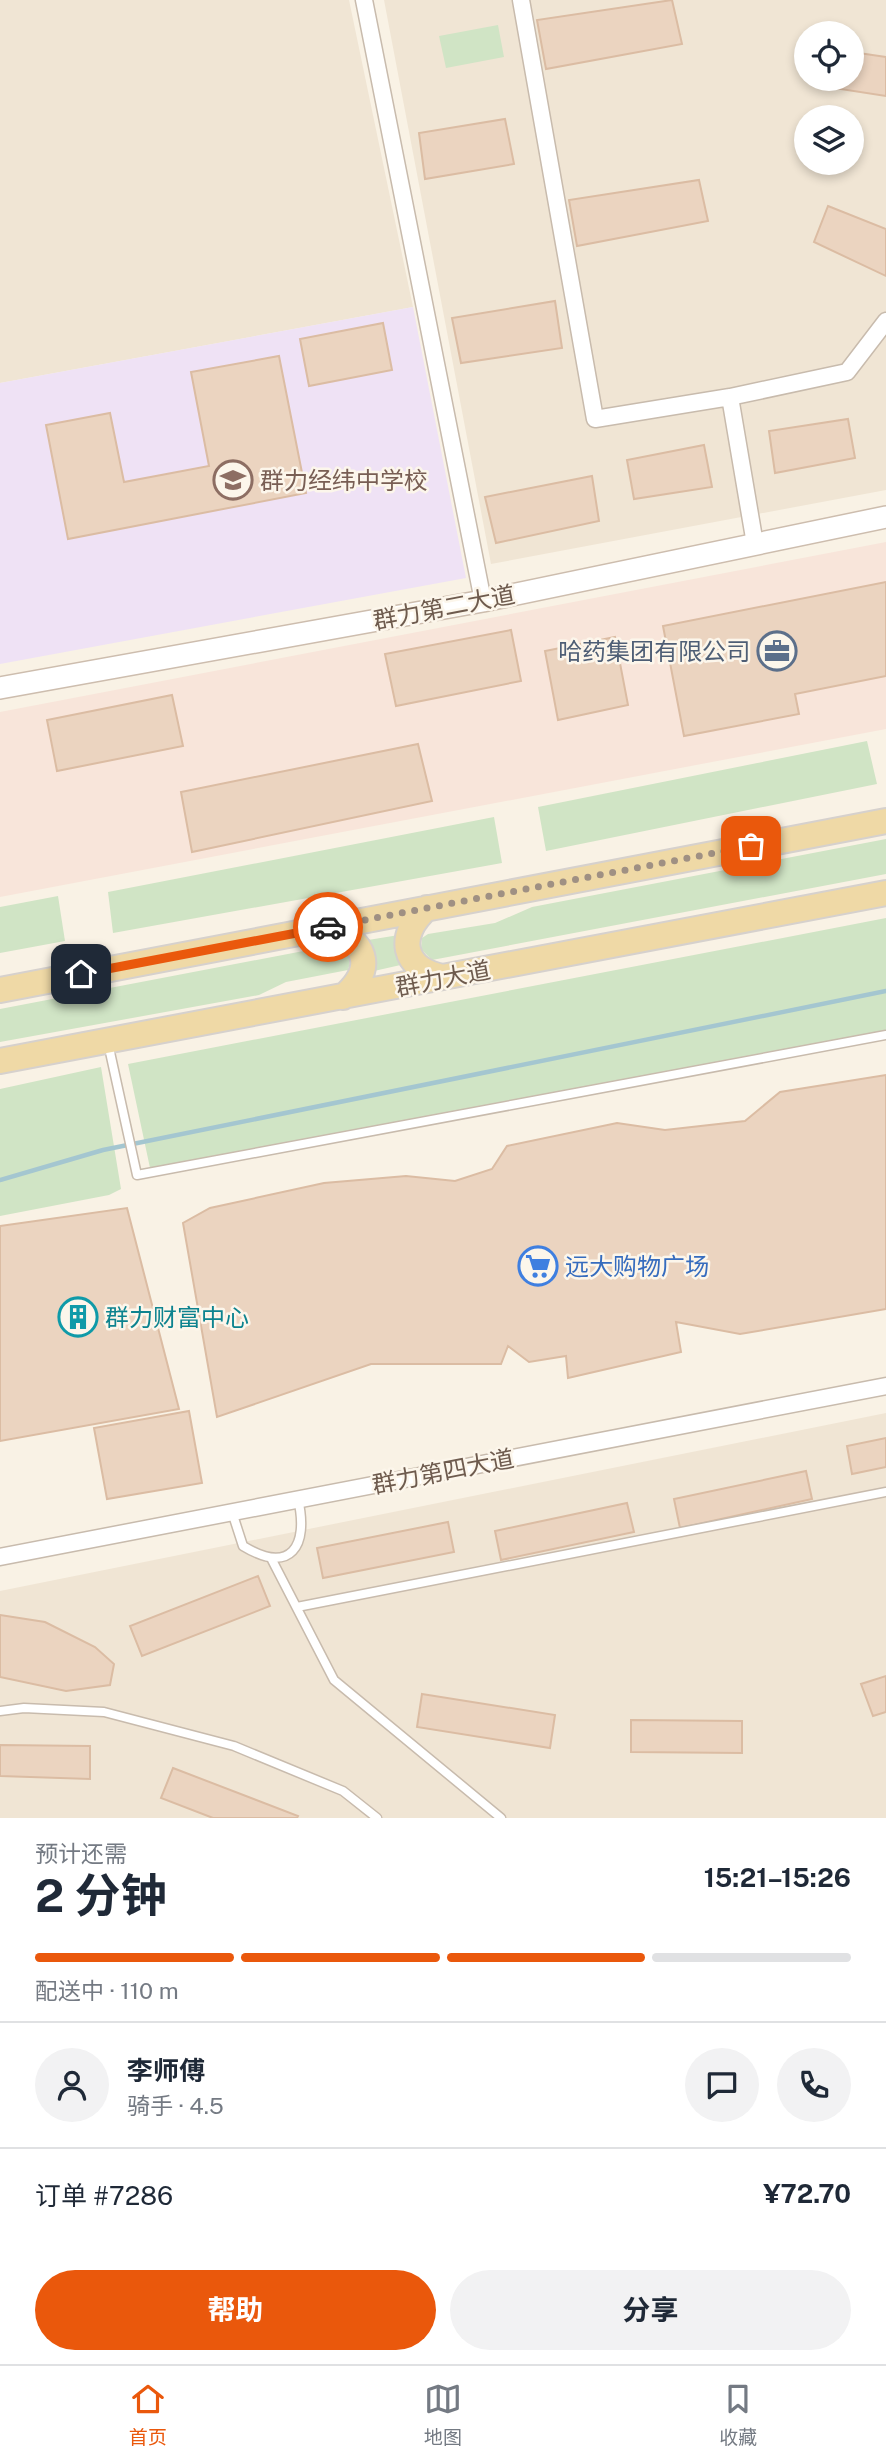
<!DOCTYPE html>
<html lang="zh">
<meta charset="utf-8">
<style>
body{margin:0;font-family:"Public Sans","Noto Sans SC",sans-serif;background:#f2f2f3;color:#1f2937;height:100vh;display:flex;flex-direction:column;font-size:26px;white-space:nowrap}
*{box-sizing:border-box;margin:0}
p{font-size:23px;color:#747a83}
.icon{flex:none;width:38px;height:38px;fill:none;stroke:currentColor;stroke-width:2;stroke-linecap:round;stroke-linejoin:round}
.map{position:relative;height:1818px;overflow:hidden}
.side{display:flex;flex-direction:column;background:#fff;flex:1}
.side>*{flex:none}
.fabs{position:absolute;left:794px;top:21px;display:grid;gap:14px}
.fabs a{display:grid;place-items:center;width:70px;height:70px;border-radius:50%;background:#fff;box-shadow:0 4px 10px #0003;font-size:35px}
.pin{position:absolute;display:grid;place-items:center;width:60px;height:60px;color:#fff;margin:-30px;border-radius:14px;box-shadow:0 4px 10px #0006}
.courier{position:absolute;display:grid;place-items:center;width:70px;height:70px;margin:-35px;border:5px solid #ea580c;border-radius:50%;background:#fff;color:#222;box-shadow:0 2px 9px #0007}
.summary em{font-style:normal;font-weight:700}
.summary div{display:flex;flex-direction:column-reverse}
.summary{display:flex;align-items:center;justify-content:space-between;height:119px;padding:0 35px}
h1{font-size:46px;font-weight:700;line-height:52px}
.bar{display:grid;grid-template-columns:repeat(4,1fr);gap:10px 7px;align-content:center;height:84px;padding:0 35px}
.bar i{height:9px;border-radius:5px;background:#e0e1e3}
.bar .selected{background:#ea580c}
.bar p{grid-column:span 4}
.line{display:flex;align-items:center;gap:18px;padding:0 35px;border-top:2px solid #e0e1e3}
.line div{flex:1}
.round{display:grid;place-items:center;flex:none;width:74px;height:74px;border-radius:37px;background:#f2f2f3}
.button{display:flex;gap:14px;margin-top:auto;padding:14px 35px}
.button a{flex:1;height:80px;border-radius:42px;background:#ea580c;color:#fff;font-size:28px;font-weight:700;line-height:80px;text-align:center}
.button a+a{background:#f2f2f3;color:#1f2937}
.dock{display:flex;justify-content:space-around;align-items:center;height:98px;border-top:2px solid #e0e1e3;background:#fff;font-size:19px;color:#747a83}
.dock a{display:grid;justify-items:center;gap:4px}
.dock .selected{color:#ea580c}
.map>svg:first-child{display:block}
.residential{fill:#f0e5d4;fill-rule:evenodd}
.commercial{fill:#f8e5da}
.education{fill:#efe2f5}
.green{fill:#d0e4c5}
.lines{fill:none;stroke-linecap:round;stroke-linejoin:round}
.stream{stroke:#a4c6d0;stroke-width:4.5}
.building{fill:#ebd4c0;stroke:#dbbca3;stroke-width:2}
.service-casing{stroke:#c8bbad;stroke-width:11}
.minor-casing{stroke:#c8bbad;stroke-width:19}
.secondary-casing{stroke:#cdbdae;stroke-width:24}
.primary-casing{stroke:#d6d1cd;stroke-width:28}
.service{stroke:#fff;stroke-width:8}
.minor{stroke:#fff;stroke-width:16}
.secondary{stroke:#fff;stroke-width:21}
.primary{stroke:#efd9a6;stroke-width:24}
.done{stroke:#9f9083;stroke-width:7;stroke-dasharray:0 12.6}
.route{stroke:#ea580c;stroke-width:9}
.labels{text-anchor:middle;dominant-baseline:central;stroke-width:5;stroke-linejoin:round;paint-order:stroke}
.education-label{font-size:24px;fill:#785e54;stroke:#fcf6eb;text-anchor:start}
.street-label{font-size:24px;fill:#6e5b4e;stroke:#fcf6eb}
.service-label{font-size:24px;fill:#4e5e75;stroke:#fcf6eb;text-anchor:end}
.shop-label{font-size:24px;fill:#366cbe;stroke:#fcf6eb;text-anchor:start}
.culture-label{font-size:24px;fill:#0d838f;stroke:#fcf6eb;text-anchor:start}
</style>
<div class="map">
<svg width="886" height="1818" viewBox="0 0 886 1818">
<rect width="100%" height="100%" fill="#f9f2e5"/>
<path class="residential" d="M0,0H349L413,307L0,383Z
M384,0H886V490L491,564ZM807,33H852V79H807ZM807,117H852V163H807Z
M886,1413V1818H0V1591Z"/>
<path class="commercial" d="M886,542V729L0,897V712Z"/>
<path class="education" d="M413,307L466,578L0,664V383Z"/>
<path class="green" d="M498,25L504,57L446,68L439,36Z
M867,741L877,784L546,851L538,807Z
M494,817L502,863L113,933L108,892Z
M886,839V874L432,960L421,949L422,938L428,934L495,923L532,907Z
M58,896L65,941L0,953V907Z
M886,918V1030L150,1168L128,1064Z
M399,935L405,964L374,971L368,940Z
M340,944C349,952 352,958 348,970L286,982L259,995L0,1042V1009Z
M101,1067L121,1189L109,1195L0,1216V1089Z"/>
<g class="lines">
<path class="stream" d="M0,1180L103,1150L886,991"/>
</g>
<path class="building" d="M672,0L682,44L546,69L537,20Z
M852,52L886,57V96L834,88L836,79H852Z
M505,119L514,164L425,179L419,133Z
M699,180L708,221L577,246L569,200Z
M828,206L886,229V276L814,242Z
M555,301L562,348L461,363L452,318Z
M383,323L392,370L309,386L300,339Z
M279,356L306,493L68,539L46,425L110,413L124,482L209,466L191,372Z
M848,419L855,458L775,473L769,431Z
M704,445L712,487L634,499L627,460Z
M592,476L599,521L496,543L485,497Z
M886,582V676L795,694L799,714L684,736L663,626Z
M511,630L521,681L396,706L385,654Z
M615,637L628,705L558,720L545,651Z
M172,695L183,746L57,771L47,720Z
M418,744L432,801L192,852L181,792Z
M886,1075V1309L740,1334L676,1322L681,1352L568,1378L566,1356L529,1362L508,1346L501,1364H371L217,1417L183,1223L210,1208L324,1183L406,1176L455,1181L492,1169L507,1146L617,1123L665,1130L745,1121L780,1092Z
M127,1208L179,1409L0,1441V1226Z
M189,1411L202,1483L107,1499L94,1428Z
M886,1438V1467L852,1474L847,1446Z
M806,1471L812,1499L680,1528L674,1499Z
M627,1503L634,1532L501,1560L495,1531Z
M448,1522L454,1552L323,1578L317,1548Z
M258,1576L270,1606L142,1656L130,1626Z
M0,1615L45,1622L95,1647L114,1664L110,1685L66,1691L0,1677Z
M886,1676V1712L873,1716L861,1684Z
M422,1694L555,1715L550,1748L417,1727Z
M631,1720L742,1721V1753L631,1752Z
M0,1745L90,1746V1779L0,1776Z
M173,1768L298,1816L297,1818H213L161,1798Z"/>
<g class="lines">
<g class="service-casing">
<path id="service" d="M108,1043L137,1175L886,1035
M232,1512L243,1546C291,1575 309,1546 298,1499
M271,1558L334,1680L501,1818
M297,1607L886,1492
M0,1711L24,1708L104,1712L234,1746L343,1791L377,1818"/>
</g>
<g class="minor-casing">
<path id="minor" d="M364,0L483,601
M521,0L595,419L730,397L847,372L886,321
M730,397L755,544
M0,1557L886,1386"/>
</g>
<g class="secondary-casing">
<path id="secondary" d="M0,688L483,601L886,517"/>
</g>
<g class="primary-casing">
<path id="primary" d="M427,908C396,935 402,969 443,977
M326,928C366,940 377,967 343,997
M0,990L886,821
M0,1061L886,893"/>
</g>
<use href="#service" class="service"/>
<use href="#minor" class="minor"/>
<use href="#secondary" class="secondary"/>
<use href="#primary" class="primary"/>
</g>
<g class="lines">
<path class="done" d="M328,927L751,846"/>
<path class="route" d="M81,974L328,927"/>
</g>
<defs>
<g id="school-ring" transform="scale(2.0125)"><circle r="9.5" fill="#fcf6eb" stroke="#8d6e63" stroke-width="1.5"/><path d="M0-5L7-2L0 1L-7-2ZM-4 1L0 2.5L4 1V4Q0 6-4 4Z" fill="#8d6e63"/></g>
<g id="office-ring" transform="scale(2.0125)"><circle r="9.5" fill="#fcf6eb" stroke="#5c6f8a" stroke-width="1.5"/><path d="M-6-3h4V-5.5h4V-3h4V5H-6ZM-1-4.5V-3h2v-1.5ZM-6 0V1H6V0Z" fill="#5c6f8a"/></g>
<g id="supermarket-ring" transform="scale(2.0125)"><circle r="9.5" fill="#fcf6eb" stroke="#3f7fe0" stroke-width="1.5"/><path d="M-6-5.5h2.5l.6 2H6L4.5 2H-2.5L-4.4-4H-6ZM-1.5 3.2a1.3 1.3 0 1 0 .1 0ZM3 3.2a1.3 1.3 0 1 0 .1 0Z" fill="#3f7fe0"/></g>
<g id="building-ring" transform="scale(2.0125)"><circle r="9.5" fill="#fcf6eb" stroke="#0f9aa8" stroke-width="1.5"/><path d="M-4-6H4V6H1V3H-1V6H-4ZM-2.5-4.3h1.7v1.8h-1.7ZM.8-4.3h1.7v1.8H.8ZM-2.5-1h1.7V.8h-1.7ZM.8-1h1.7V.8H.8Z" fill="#0f9aa8"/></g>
</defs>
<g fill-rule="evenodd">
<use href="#school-ring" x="233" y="480"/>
<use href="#office-ring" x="777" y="651"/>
<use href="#supermarket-ring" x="538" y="1266"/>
<use href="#building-ring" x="78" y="1317"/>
</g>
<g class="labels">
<g class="education-label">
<text x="260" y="480">群力经纬中学校</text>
</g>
<g class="street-label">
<text transform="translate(444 607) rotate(-11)">群力第二大道</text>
<text transform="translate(443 978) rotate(-11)">群力大道</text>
<text transform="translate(443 1471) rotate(-11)">群力第四大道</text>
</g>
<g class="service-label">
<text x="750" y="651">哈药集团有限公司</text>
</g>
<g class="shop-label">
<text x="565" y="1266">远大购物广场</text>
</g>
<g class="culture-label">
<text x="105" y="1317">群力财富中心</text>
</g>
</g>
</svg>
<div class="fabs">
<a><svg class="icon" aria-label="locate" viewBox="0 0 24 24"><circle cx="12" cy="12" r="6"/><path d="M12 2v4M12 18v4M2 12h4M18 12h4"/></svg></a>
<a><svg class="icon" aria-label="layers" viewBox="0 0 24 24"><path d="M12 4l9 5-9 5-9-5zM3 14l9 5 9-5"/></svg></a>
</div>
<div class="pin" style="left:751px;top:846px;background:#ea580c"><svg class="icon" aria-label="bag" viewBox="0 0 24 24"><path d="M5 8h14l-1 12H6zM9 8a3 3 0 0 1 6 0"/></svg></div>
<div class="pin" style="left:81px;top:974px;background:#1f2937"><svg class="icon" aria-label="home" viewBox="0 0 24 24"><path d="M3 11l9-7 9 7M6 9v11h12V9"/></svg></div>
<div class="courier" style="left:328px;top:927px"><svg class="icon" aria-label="car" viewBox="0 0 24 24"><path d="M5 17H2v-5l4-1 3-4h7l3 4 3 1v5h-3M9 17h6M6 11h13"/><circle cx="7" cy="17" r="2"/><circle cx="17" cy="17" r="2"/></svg></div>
</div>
<section class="side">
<div class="summary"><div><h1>2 分钟</h1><p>预计还需</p></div><em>15:21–15:26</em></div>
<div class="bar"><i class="selected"></i><i class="selected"></i><i class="selected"></i><i></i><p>配送中 · 110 m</p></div>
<div class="line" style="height:126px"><a class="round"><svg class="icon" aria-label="person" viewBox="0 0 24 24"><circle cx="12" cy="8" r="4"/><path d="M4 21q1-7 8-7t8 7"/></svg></a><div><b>李师傅</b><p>骑手 · 4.5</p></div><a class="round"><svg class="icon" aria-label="chat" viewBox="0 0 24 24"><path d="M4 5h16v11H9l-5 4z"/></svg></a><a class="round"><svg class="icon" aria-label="phone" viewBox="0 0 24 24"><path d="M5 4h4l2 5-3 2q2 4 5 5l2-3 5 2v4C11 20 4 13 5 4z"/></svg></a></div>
<div class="line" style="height:91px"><div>订单 #7286</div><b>¥72.70</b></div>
<div class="button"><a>帮助</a><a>分享</a></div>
</section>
<nav class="dock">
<a class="selected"><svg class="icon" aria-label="home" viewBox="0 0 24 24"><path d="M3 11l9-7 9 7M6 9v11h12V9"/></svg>首页</a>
<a><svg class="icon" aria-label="map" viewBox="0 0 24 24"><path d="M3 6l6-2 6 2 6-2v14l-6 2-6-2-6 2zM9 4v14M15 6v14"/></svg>地图</a>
<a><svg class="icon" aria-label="saved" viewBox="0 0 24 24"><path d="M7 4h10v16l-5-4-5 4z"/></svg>收藏</a>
</nav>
